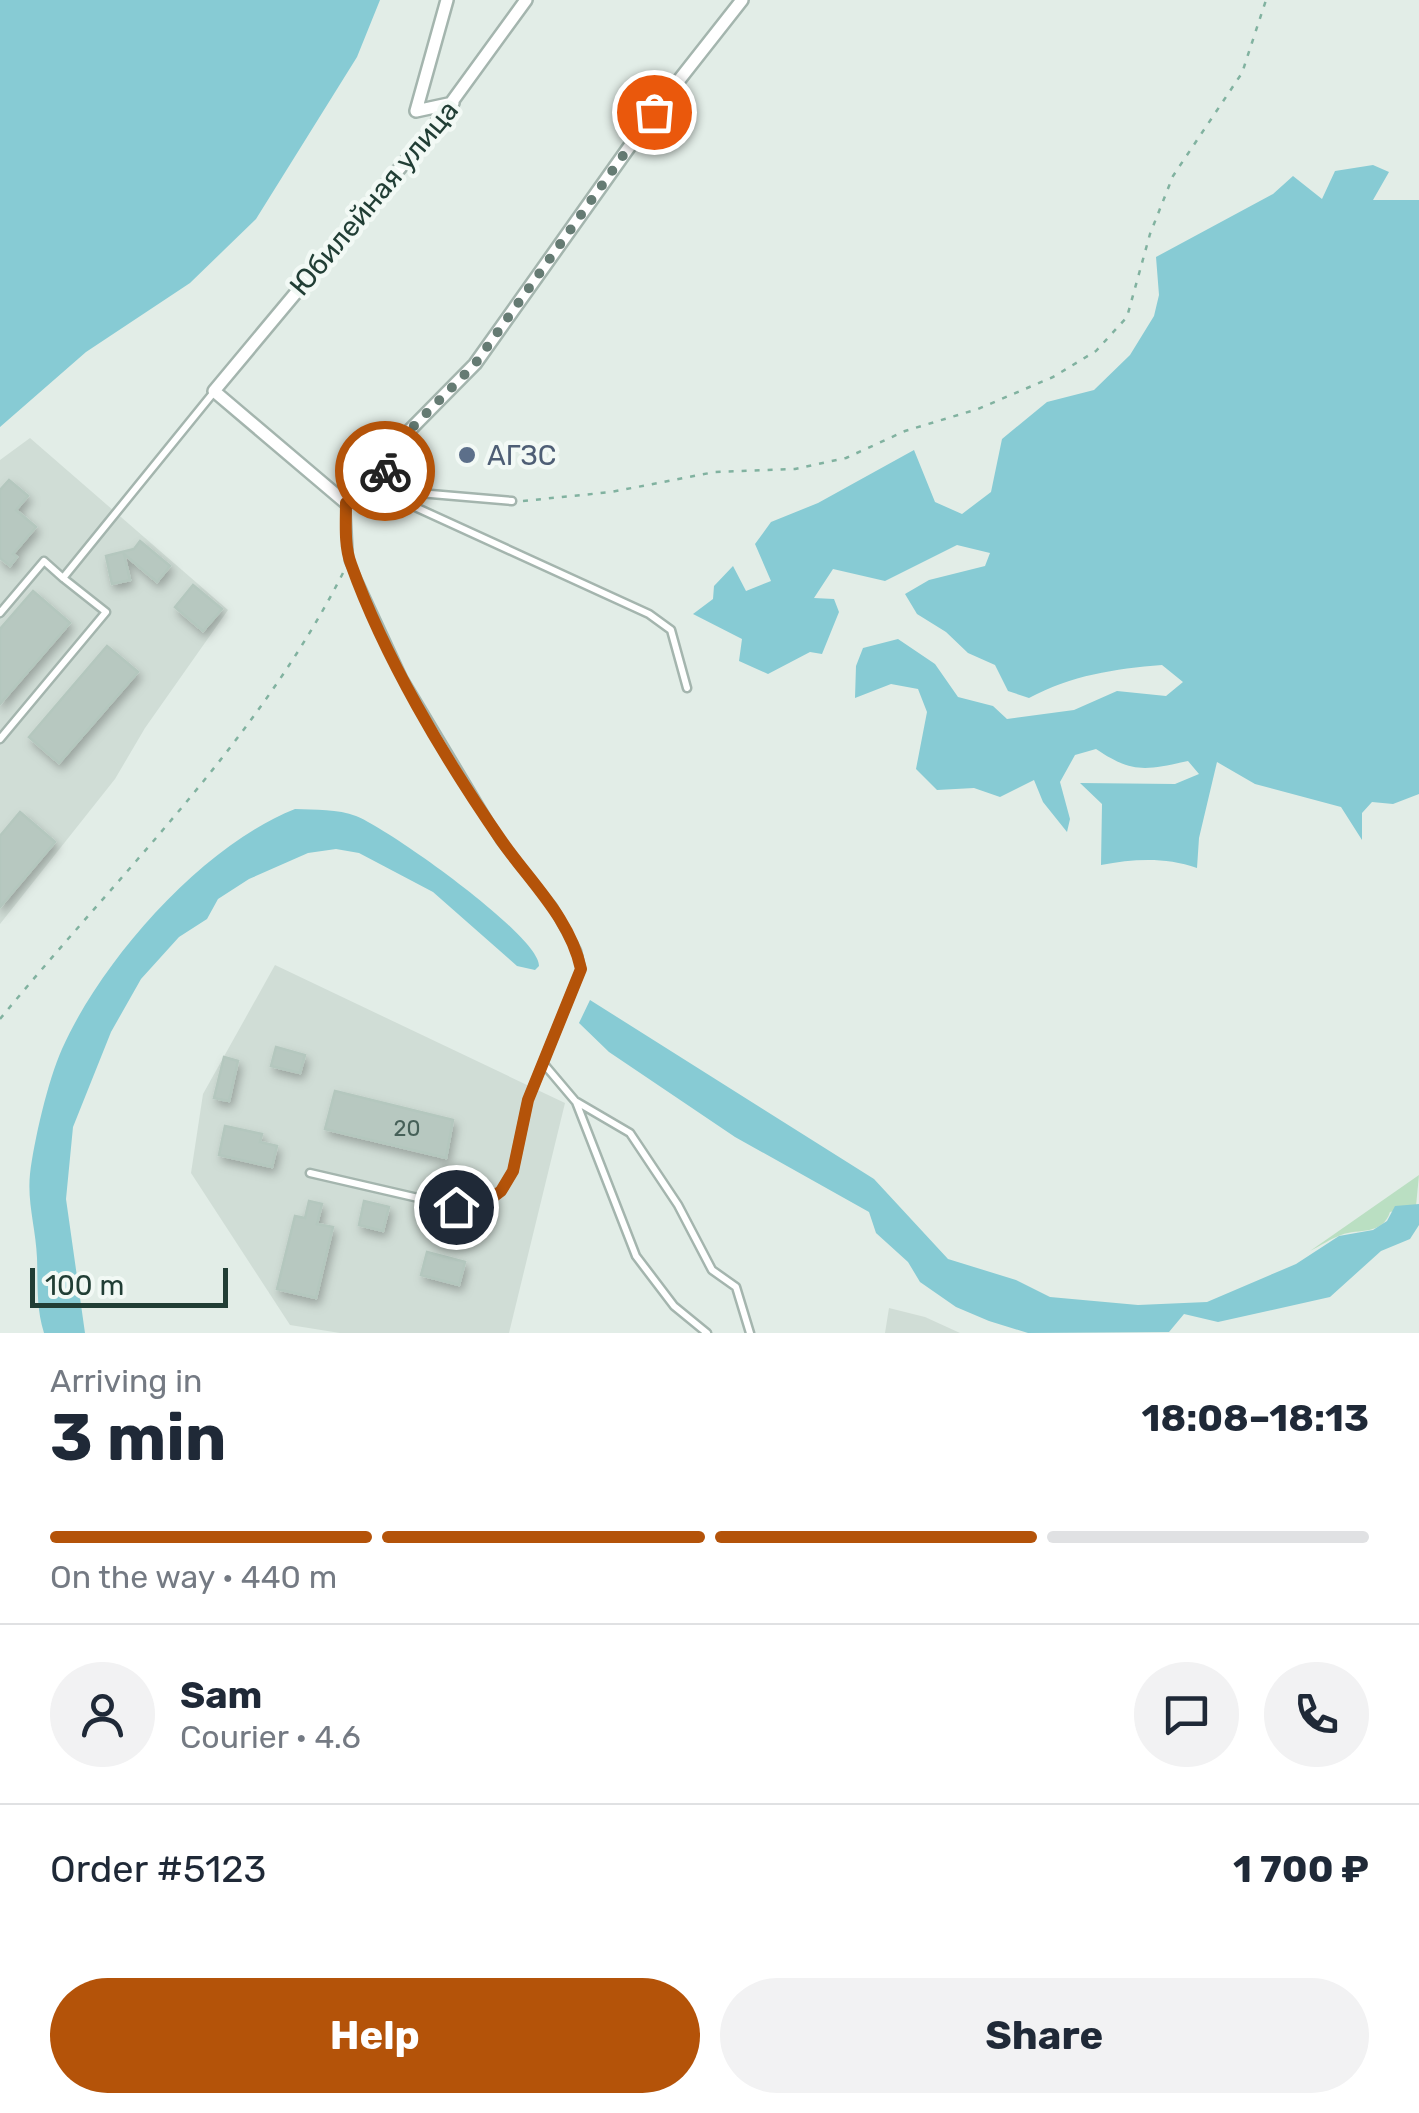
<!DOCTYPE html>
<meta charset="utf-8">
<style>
body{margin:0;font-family:Rubik,sans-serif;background:#f2f2f3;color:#1f2937;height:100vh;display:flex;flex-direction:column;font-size:38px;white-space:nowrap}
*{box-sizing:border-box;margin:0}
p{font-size:32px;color:#747a83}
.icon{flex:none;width:55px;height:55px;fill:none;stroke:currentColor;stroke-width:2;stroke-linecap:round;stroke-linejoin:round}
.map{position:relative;height:1333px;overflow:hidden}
.panel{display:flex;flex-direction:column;background:#fff;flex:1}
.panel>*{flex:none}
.scale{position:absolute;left:30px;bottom:25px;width:198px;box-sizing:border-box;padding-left:10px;border:5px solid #213e35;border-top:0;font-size:28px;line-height:35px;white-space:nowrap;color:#213e35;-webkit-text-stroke:8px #f2f9f5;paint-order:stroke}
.pin{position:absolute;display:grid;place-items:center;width:85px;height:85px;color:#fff;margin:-42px;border:5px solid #fff;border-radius:50%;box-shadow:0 2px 10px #0007}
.courier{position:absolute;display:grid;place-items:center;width:100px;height:100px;margin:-50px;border:8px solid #b45309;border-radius:50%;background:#fff;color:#222;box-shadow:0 2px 12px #0007}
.overview em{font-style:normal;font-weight:700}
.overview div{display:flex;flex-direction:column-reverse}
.overview{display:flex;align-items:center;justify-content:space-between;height:170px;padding:0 50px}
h1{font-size:65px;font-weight:700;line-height:75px}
.bar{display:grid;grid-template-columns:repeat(4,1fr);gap:15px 10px;align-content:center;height:120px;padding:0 50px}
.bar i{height:12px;border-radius:8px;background:#e0e1e3}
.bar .selected{background:#b45309}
.bar p{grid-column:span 4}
.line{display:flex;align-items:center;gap:25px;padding:0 50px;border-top:2px solid #e0e1e3}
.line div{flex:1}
.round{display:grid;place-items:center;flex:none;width:105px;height:105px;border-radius:52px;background:#f2f2f3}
.cta{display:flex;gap:20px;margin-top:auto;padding:20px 50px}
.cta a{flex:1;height:115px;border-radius:60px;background:#b45309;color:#fff;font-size:40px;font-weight:700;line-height:115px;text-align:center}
.cta a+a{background:#f2f2f3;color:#1f2937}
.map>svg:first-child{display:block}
.built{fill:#d0ddd6}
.green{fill:#badfc2}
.water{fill:#87cbd4}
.building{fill:#b7c8c0;stroke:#b4c7be;stroke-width:2.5;filter:url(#shadow)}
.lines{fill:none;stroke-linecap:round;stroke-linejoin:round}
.lane-casing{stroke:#a4b5ae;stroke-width:11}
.street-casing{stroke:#a4b5ae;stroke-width:16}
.path{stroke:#81b2a0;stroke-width:2.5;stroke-dasharray:5 8;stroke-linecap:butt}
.lane{stroke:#fff;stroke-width:6}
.street{stroke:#fff;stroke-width:11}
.done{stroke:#657b73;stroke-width:10;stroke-dasharray:0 18}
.route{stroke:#b45309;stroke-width:12}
.service-dot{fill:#5c6f8a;stroke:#f2f9f5;stroke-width:4}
.labels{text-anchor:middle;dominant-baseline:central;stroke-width:9;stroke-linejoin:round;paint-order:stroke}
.number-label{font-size:22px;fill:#466058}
.street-label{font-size:28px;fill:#213e35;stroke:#f2f9f5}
.service-label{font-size:28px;fill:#4e5e75;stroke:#f2f9f5;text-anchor:start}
</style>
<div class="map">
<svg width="1419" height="1333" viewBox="0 0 1419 1333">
<defs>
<filter id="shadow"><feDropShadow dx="3" dy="5.5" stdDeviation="5" flood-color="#0004"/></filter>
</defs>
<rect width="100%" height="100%" fill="#e2ede7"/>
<path class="built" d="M30,438L228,610L145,728L115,779L0,924V460Z
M275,965L565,1103L509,1333H340L290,1325L191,1173L203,1094Z
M889,1308L925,1317L960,1333H885Z"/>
<path class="green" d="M1419,1175L1416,1206L1390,1212C1382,1236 1359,1228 1341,1235C1330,1239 1320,1246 1310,1251Z"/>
<path class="water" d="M0,0H380L357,57L256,219L190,283L86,352L0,427Z
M1373,165L1389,172L1373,200H1419V794L1393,804L1372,802L1362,813V840L1341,807L1255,784L1217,762L1199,838L1197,868C1165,857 1134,859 1101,865L1102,804L1080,783L1175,784L1199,774L1188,761C1146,770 1133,774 1096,749L1075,755L1060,782L1070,819L1067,832L1043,802L1034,780L1000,797L974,788L937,790L916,769L927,712L918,689L891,684L855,698L856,666L863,648L898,639L935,664L958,697L993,706L1007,719L1074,710L1117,691L1166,696L1183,682L1162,665C1114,669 1072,675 1029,698L1008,691L995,665L968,653L946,632L917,614L905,594L929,580L985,566L990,553L957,545L885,581L833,569L814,598L834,599L839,612L822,654L810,652L768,674L739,661L742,639L693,614L713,599L714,586L733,566L746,591L771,581L755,544L771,522L818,503L914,450L935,502L962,514L991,492L1002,439L1047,402L1094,390L1130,355L1154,316L1159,295L1156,257L1273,194L1293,176L1322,199L1335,171Z
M295,809C315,810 338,809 356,816C389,829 540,936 539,966L535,970L517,966L433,892L359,853L336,849L308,853L249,879L218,899L207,919L179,937L141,979L111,1032L73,1127L66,1199L85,1333H44C36,1307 38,1284 37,1258C36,1229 27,1203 30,1174C34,1141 48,1080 62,1049C102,959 203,845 295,809Z
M590,1000L874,1179L948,1259L1016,1280L1050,1297L1138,1305L1207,1302L1296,1264L1339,1236L1373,1230L1387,1221L1395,1206L1419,1204V1225L1410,1239L1381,1251L1330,1297L1218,1322L1184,1314L1169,1332L1028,1333L989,1321L956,1307L920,1282L908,1262L876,1233L869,1212L735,1137L609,1052L579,1023Z"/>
<path class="building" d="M9,480L28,496L16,510L36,527L13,554L17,557L10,566L0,558V490Z
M140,541L170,566L157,582L124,554L130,580L112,584L106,556L134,549Z
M193,585L222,609L203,631L175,607Z
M33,591L70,623L0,704V629Z
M107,646L138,672L59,763L29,737Z
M20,812L55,842L0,907V836Z
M276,1047L305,1055L300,1073L271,1066Z
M224,1057L238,1061L229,1101L214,1098Z
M335,1091L453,1120L446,1158L325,1129Z
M225,1126L262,1134L260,1142L277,1146L272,1167L219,1155Z
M309,1201L322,1204L317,1224L333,1227L316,1298L277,1289L295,1216L305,1218Z
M364,1201L389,1207L383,1231L359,1225Z
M427,1252L465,1262L459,1285L421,1275Z"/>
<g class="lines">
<g class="lane-casing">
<path id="lane" d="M378,490L649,614L671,630L687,688
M384,490L512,501
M0,613L44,561L63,578
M0,739L106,612L63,578L214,392
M543,1063L576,1102L636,1256L674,1306L707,1333
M577,1102L630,1133L678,1205L712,1270L736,1287L750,1333
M310,1173L457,1207L489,1201L501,1191L513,1171L528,1100L581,969L577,951L553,907L500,840L403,678L349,561L346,504"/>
</g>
<g class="street-casing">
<path id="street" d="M447,0L416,111L453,103
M526,0L430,132L214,391L346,503L377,490L404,436L475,364L654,112L742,0"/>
</g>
<path class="path" d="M523,501L611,492L715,472L795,469L846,458L905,431L978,409L1053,377L1096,351L1127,317L1150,234L1173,176L1242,73L1266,0
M0,1019C119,874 258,741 344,571"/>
<use href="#lane" class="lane"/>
<use href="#street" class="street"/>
</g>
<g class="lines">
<path class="done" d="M385,471L404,436L475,364L654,112"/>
<path class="route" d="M385,471L376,490L346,503C346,522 344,546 351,564C384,657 445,759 501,840C530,882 570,918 581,969L528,1100L513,1171L501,1191L489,1200L456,1207"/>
</g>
<circle class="service-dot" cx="467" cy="455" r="10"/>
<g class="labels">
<g class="number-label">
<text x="407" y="1128">20</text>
</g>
<g class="street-label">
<text transform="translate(374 198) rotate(-50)">Юбилейная улица</text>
</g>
<g class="service-label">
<text x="487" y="455">АГЗС</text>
</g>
</g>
</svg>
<div class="scale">100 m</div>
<div class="pin" style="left:654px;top:112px;background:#ea580c"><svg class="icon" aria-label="bag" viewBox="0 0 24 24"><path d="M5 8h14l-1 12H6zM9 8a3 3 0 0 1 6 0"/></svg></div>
<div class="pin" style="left:456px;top:1207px;background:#1f2937"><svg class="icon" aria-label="home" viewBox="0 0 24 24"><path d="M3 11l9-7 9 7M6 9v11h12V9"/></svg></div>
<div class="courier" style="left:385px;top:471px"><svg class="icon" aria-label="bike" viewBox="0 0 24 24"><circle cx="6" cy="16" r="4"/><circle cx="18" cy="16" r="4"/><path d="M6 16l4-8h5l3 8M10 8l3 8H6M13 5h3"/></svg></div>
</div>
<section class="panel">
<div class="overview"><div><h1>3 min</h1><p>Arriving in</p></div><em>18:08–18:13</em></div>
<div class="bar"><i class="selected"></i><i class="selected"></i><i class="selected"></i><i></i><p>On the way · 440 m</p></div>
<div class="line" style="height:180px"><a class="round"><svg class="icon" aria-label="person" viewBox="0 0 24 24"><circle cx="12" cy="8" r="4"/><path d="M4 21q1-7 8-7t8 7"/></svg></a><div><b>Sam</b><p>Courier · 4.6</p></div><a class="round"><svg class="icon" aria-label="chat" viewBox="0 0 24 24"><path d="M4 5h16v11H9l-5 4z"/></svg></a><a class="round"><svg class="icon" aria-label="phone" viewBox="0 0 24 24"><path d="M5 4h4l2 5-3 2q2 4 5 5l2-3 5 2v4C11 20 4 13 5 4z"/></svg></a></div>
<div class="line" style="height:130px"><div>Order #5123</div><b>1 700 ₽</b></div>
<div class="cta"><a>Help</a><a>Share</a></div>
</section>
